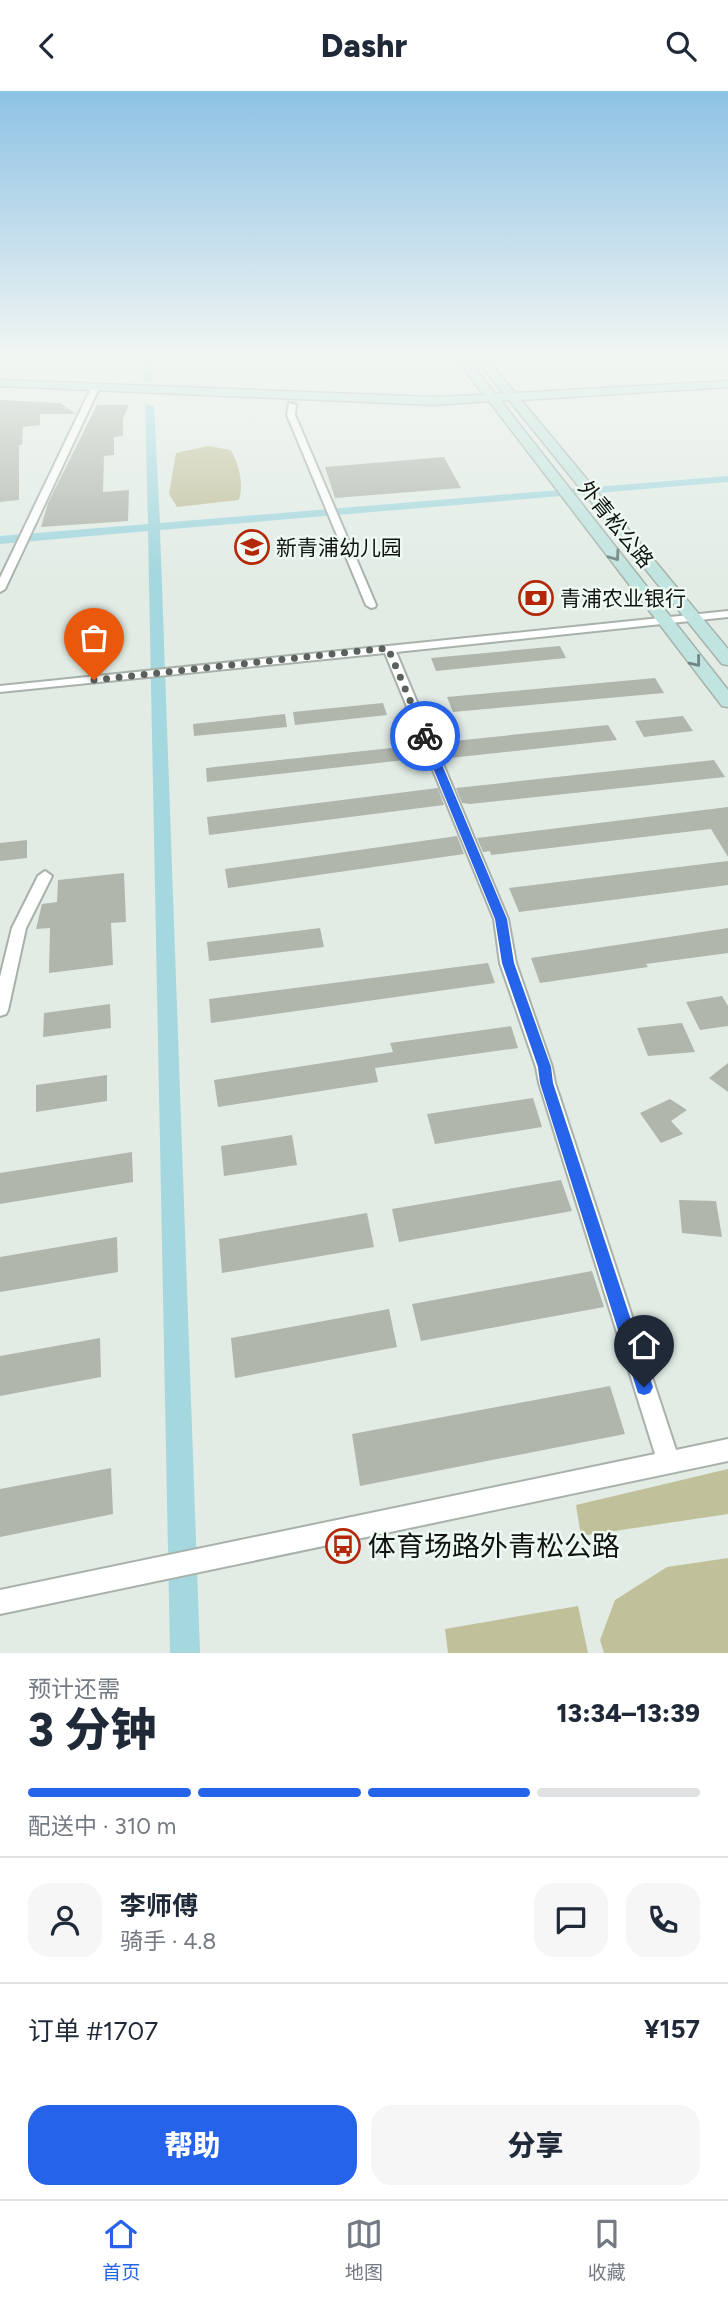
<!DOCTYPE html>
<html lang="zh">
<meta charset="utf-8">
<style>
body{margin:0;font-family:Figtree,"Noto Sans SC",sans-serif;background:#f6f6f7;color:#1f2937;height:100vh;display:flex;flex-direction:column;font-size:26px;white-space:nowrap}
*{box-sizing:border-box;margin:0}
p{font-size:23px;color:#747a83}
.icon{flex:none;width:38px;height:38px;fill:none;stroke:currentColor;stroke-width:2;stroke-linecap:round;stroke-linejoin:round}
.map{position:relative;height:1562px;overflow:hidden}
.details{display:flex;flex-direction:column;background:#fff;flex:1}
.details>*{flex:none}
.pin{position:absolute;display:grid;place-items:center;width:60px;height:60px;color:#fff;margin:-72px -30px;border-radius:50% 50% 50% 0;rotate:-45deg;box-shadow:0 0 7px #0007}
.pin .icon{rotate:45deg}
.courier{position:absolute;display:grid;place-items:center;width:70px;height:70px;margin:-35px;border:5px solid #2563eb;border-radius:50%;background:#fff;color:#222;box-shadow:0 2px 9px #0007}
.overview em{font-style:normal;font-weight:800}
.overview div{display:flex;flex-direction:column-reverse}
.overview{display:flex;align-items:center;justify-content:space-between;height:119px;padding:0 28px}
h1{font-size:46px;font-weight:800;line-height:52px}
.bar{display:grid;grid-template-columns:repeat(4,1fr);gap:10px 7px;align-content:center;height:84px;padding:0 28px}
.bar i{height:9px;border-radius:5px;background:#e0e1e3}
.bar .active{background:#2563eb}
.bar p{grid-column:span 4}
.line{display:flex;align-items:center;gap:18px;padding:0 28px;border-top:2px solid #e0e1e3}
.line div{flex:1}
.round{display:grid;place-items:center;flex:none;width:74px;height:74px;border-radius:21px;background:#f6f6f7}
.action{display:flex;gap:14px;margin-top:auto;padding:14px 28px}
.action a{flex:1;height:80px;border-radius:21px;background:#2563eb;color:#fff;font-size:28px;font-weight:800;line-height:80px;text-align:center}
.action a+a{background:#f6f6f7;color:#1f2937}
header{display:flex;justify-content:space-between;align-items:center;height:91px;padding:0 28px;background:#fff;font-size:32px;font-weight:800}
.dock{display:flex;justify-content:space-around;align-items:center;height:98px;border-top:2px solid #e0e1e3;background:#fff;font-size:19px;color:#747a83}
.dock a{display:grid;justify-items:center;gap:4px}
.dock .active{color:#2563eb}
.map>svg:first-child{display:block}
.green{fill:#c0c09a}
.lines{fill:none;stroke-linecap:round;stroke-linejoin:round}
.canal{fill:#a4d7de;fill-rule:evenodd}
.building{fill:#b0b6ac}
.street-casing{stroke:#a8b2ab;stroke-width:4}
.secondary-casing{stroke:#a8b2ab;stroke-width:3}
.street{fill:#fff;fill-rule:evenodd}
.secondary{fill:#c0e4df;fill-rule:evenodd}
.oneway{stroke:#718683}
.route{fill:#2563eb}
.done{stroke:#5a605c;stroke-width:7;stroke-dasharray:0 12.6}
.labels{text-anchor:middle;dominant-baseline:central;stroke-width:5;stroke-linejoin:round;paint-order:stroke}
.far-street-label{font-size:21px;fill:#111412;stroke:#effaf3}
.far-poi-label{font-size:21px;fill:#111412;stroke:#effaf3;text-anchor:start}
.near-poi-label{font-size:28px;fill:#111412;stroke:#effaf3;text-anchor:start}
</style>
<header><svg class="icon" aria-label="back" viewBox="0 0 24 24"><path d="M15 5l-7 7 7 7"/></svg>Dashr<svg class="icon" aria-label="search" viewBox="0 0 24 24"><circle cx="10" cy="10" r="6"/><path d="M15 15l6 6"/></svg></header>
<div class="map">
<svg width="728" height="1562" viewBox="0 0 728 1562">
<rect width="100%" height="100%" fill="#e2ece5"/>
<path class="green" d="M208,355L231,359C239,374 244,392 239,409L177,416L169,403L176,362Z
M728,1378V1423L581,1445L576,1414Z
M728,1467V1562H604L600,1549L615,1509L667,1476Z
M578,1515L588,1562H448L445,1538Z"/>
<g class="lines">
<path class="canal" d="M142,264H152V292L144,290Z
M145,313L154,315L160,432L728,385V391L160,439L200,1562H170L148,440L0,453V445L148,433Z"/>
</g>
<path class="building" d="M0,309L60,312L76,323H40V334L23,336L22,354H19V409L0,411Z
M97,314H129L123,327V345L114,346V364L104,365L103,401L129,399L128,430L41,436L48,412Z
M444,366L461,397L335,407L325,376Z
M560,555L566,567L436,580L431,567Z
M655,587L664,602L453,621L447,606Z
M383,612L387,624L295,634L293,621Z
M285,623L287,636L194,645L193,633Z
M683,625L693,640L644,646L635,630Z
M608,634L617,649L450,667L444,651Z
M419,654L423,667L207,691L206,677Z
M714,669L725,686L470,713L462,712L456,697Z
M438,697L444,714L209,744L207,726Z
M728,716V766L711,738L491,764L490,760L483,761L477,747Z
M457,745L464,763L228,797L225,778Z
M27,749V767L0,770V752Z
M728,770V794L519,821L509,797Z
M124,782L126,831L111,832L113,874L49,882L50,837L36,838L42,813L57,811L58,789Z
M320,837L324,856L209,870L207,851Z
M728,837V862L646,873L648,876L540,892L531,867Z
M488,872L495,892L211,932L209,908Z
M722,905L728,915V935L700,939L686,911Z
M110,913L111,937L43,946L44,922Z
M682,932L695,961L648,965L637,937Z
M511,935L518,957L375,977L378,991L218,1016L214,989L393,961L390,952Z
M728,972V1001L709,987Z
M107,984V1010L36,1021V994Z
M533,1007L542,1036L435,1053L427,1023Z
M670,1008L687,1019L671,1030L683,1043L661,1052L640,1022Z
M292,1044L297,1074L224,1085L221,1055Z
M132,1061L133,1091L0,1113V1082Z
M561,1089L572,1120L399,1151L392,1118Z
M679,1109L716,1110L722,1146L682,1142Z
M367,1122L374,1156L222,1182L219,1148Z
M117,1146L118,1181L0,1201V1166Z
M592,1180L604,1216L421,1250L412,1213Z
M389,1218L397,1256L235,1287L231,1247Z
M100,1247L101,1286L0,1305V1265Z
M610,1295L625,1343L360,1395L352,1343Z
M111,1377L113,1423L0,1446V1398Z"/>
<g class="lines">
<g class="street-casing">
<path id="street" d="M93,293L100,295L5,498L0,501V487Z
M289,312L296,314L295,324L376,514L375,516L371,517L366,514L287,324Z
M728,520V526L396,561L508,828L516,872L552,976L555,992L676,1359L728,1348V1370L0,1523V1499L655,1363L539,992L536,976L500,872L494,828L385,562L0,601V595Z
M45,780L52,785L26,837L8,919L6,923L0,925V886L12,837L38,785Z"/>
</g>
<g class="secondary-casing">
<path id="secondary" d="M454,264H465L495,303L503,302L473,264H484L515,302L728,290V296L521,309L728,558V574L722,573L509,309L501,310L728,599V616L722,615L489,310L434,314L0,295V289L434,306L484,304Z"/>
</g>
<use href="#street" class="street"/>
<use href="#secondary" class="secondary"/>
</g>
<defs><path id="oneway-chevron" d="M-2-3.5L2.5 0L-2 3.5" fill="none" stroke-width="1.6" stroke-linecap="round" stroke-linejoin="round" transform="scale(1.75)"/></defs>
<g class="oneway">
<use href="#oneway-chevron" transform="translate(615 465) rotate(54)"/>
<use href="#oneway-chevron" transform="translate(696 571) rotate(51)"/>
</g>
<linearGradient id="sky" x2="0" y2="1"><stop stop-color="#8dc2e4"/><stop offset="0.55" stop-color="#f2f6f3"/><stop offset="1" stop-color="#f2f6f3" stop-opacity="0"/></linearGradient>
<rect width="728" height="483" fill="url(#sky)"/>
<path class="route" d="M425,642L430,645L507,828L514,872L551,976L553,992L653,1296L650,1302L644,1304L638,1302L636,1296L540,992L538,976L502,872L495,828L420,645Z"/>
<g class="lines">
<path class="done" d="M94,589L388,557L425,645"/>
</g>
<defs>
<g id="school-ring" transform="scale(1.75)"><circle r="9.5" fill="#effaf3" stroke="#b42809" stroke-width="1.5"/><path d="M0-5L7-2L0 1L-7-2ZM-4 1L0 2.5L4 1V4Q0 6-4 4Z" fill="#b42809"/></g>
<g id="bank-ring" transform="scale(1.75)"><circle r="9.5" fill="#effaf3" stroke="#b42809" stroke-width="1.5"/><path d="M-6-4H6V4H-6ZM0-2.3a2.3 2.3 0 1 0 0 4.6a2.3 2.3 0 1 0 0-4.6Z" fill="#b42809"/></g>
<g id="bus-ring" transform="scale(1.75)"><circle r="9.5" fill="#effaf3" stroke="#b42809" stroke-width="1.5"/><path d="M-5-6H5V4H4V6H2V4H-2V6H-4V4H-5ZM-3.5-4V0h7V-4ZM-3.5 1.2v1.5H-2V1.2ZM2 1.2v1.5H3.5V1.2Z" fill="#b42809"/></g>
</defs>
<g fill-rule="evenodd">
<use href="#school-ring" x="252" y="456"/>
<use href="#bank-ring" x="536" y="507"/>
<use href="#bus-ring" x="343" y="1455"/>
</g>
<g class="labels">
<g class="far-street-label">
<text transform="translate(616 433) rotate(51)">外青松公路</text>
</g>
<g class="far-poi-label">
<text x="276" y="456">新青浦幼儿园</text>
<text x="560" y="507">青浦农业银行</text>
</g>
<g class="near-poi-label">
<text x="368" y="1455">体育场路外青松公路</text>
</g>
</g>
</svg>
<div class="pin" style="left:94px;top:589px;background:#ea580c"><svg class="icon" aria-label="bag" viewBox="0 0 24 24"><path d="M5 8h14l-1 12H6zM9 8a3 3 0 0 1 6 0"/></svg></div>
<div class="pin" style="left:644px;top:1296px;background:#1f2937"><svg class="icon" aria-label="home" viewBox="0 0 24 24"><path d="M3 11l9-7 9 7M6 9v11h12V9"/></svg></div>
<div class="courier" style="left:425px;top:645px"><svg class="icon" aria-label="bike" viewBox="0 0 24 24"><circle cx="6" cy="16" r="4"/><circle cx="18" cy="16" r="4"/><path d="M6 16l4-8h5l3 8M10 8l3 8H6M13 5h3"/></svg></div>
</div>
<section class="details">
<div class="overview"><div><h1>3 分钟</h1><p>预计还需</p></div><em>13:34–13:39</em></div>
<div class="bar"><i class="active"></i><i class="active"></i><i class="active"></i><i></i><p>配送中 · 310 m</p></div>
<div class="line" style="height:126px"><a class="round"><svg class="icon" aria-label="person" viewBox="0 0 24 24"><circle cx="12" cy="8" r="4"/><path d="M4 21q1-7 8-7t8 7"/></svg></a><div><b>李师傅</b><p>骑手 · 4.8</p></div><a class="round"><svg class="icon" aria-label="chat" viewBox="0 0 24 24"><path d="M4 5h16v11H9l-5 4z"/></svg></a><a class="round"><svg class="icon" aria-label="phone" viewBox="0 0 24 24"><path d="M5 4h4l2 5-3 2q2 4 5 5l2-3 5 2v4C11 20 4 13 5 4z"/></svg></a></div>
<div class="line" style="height:91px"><div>订单 #1707</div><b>¥157</b></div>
<div class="action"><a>帮助</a><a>分享</a></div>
</section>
<nav class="dock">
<a class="active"><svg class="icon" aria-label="home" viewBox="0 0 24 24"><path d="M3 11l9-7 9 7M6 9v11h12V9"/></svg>首页</a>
<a><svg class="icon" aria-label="map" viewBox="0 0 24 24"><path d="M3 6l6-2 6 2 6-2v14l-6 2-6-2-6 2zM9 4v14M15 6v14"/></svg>地图</a>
<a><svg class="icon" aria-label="saved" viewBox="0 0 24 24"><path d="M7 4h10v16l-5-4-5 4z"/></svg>收藏</a>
</nav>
